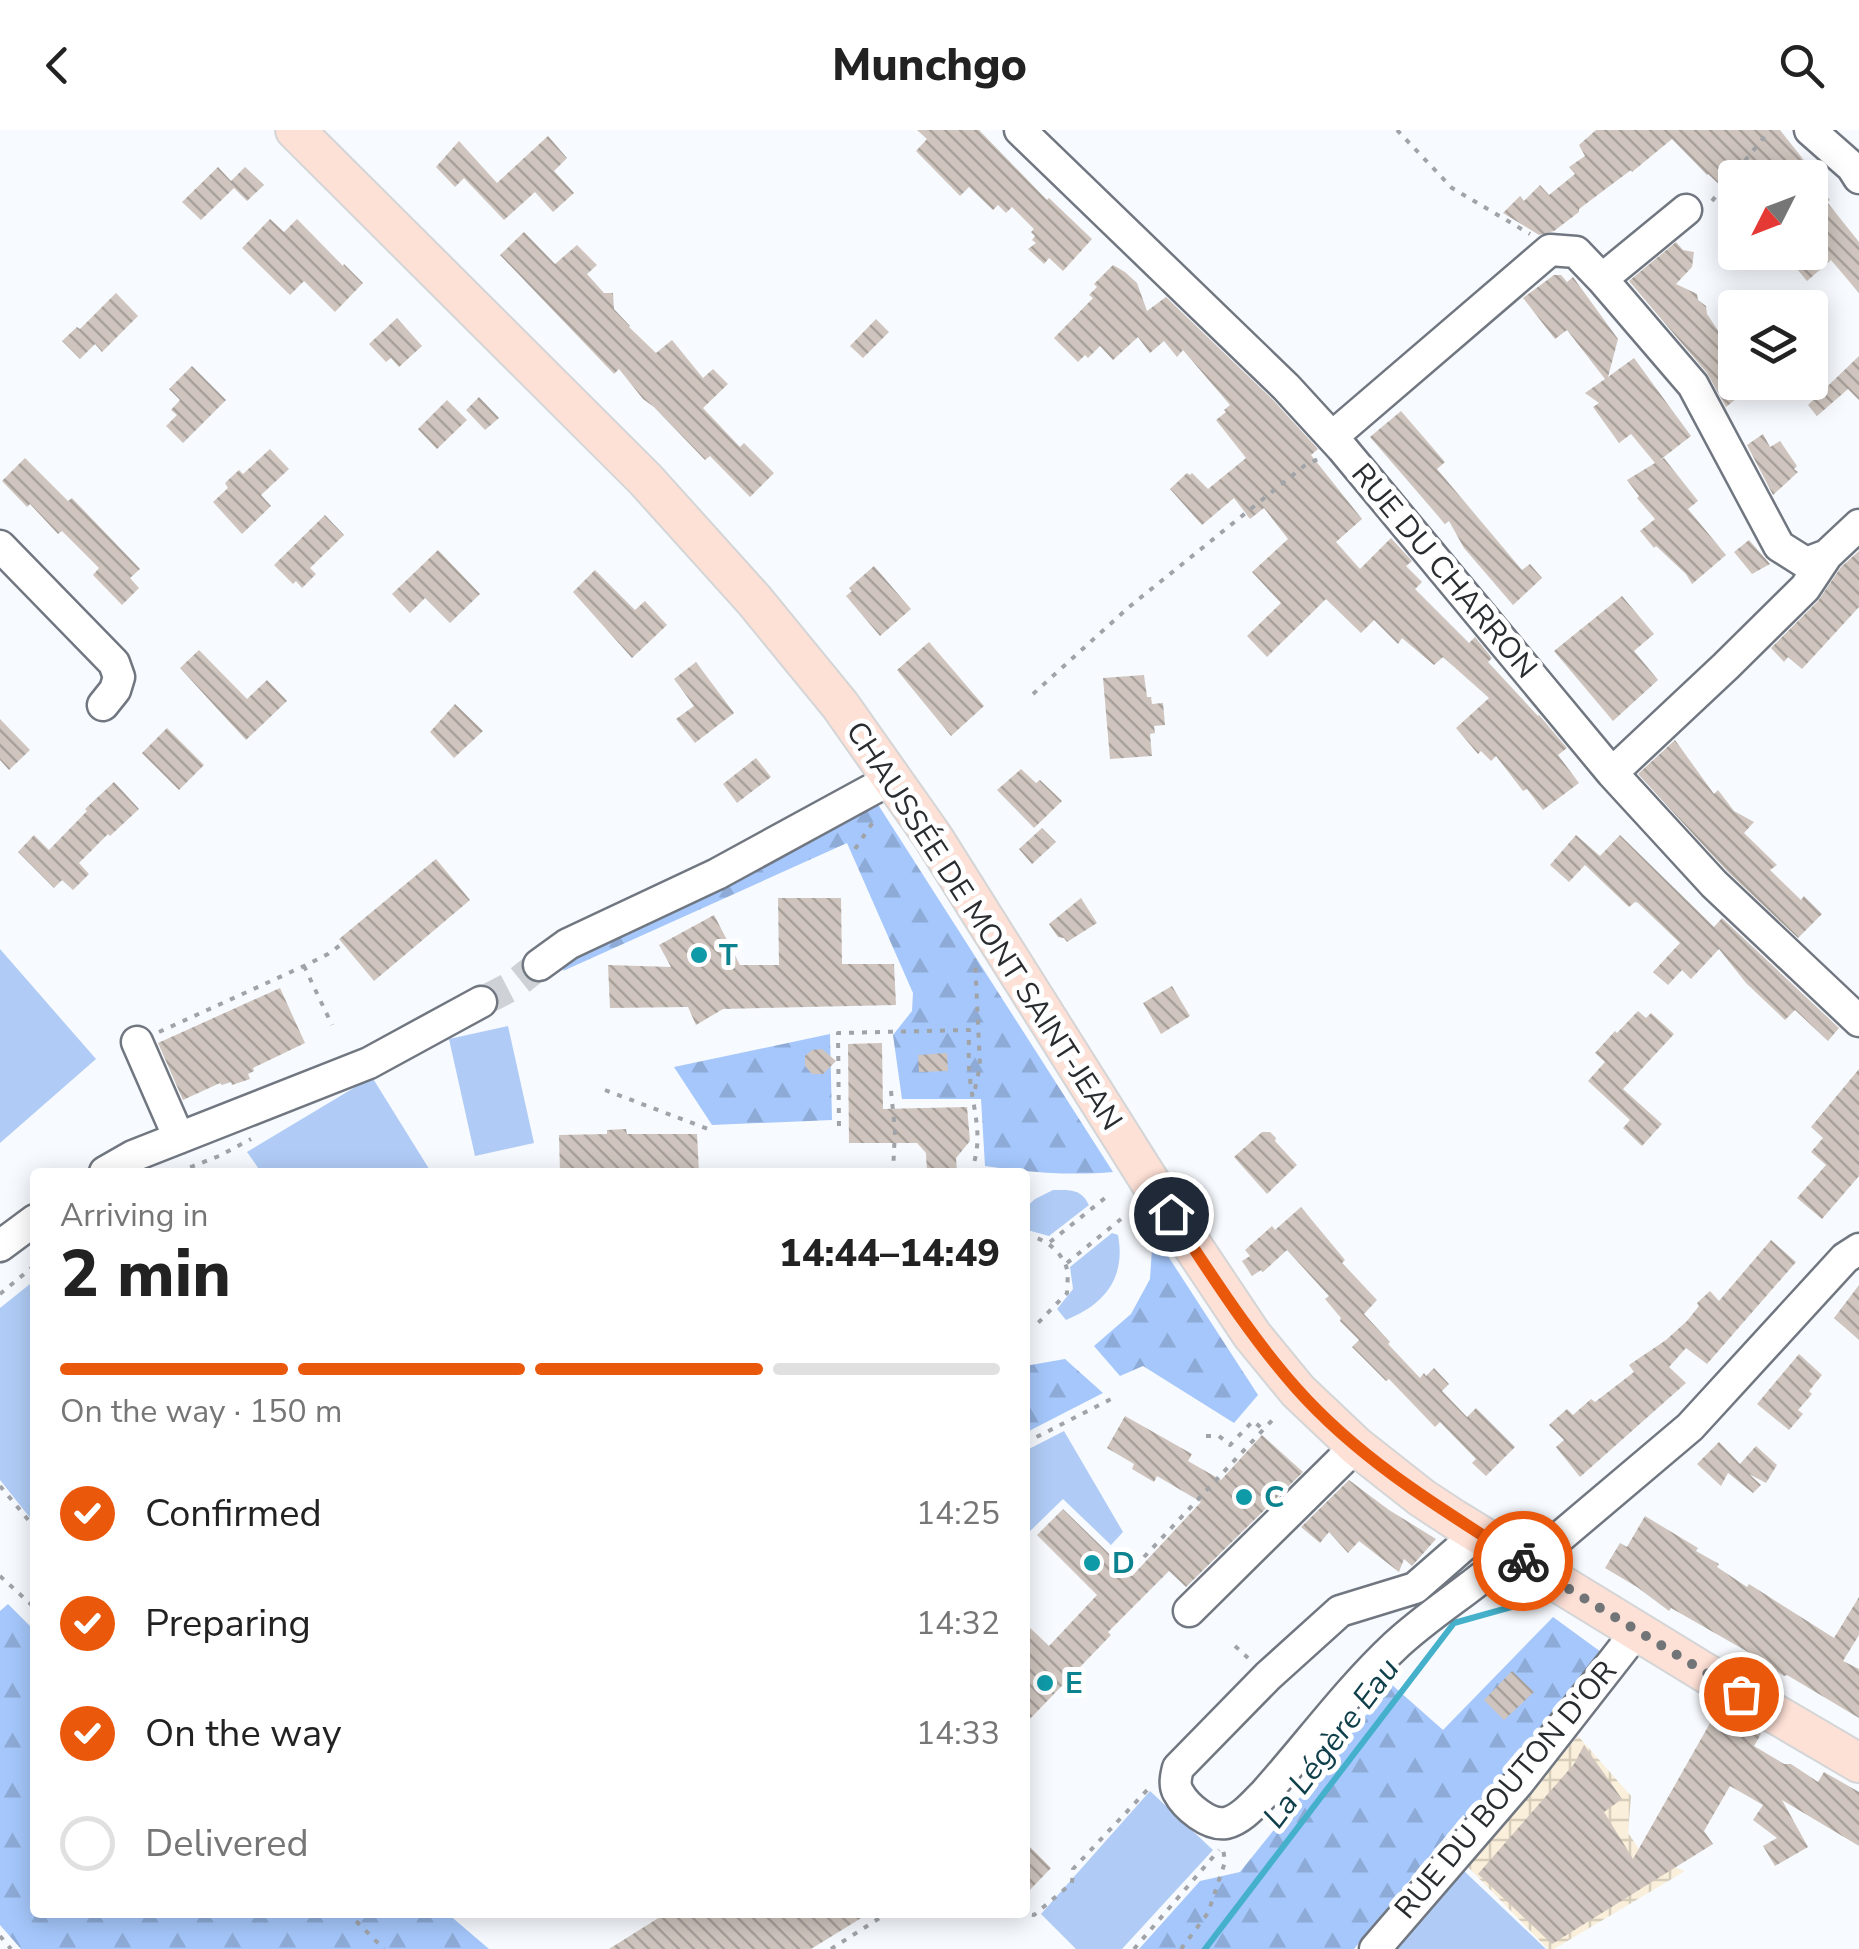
<!DOCTYPE html>
<meta charset="utf-8">
<style>
body{margin:0;font-family:"Nunito Sans",sans-serif;background:#f2f2f2;color:#222;height:100vh;display:flex;flex-direction:column;font-size:38px;white-space:nowrap}
*{box-sizing:border-box;margin:0}
p{font-size:32px;color:#767676}
.icon{flex:none;width:55px;height:55px;fill:none;stroke:currentColor;stroke-width:2;stroke-linecap:round;stroke-linejoin:round}
.map{position:relative;flex:1;overflow:hidden}
.drawer{position:absolute;left:30px;top:1038px;width:1000px;height:750px;display:flex;flex-direction:column;background:#fff;border-radius:10px;box-shadow:0 5px 25px #0003}
.drawer>*{flex:none}
.needle{width:65px;rotate:228deg}
.fabs{position:absolute;left:1718px;top:30px;display:grid;gap:20px}
.fabs a{display:grid;place-items:center;width:110px;height:110px;border-radius:10px;background:#fff;box-shadow:0 5px 25px #0003;font-size:50px}
.pin{position:absolute;display:grid;place-items:center;width:85px;height:85px;color:#fff;margin:-42px;border:5px solid #fff;border-radius:50%;box-shadow:0 2px 10px #0007}
.courier{position:absolute;display:grid;place-items:center;width:100px;height:100px;margin:-50px;border:8px solid #ea580c;border-radius:50%;background:#fff;color:#222;box-shadow:0 2px 12px #0007}
.headline em{font-style:normal;font-weight:800}
.headline div{display:flex;flex-direction:column-reverse}
.headline{display:flex;align-items:center;justify-content:space-between;height:170px;padding:0 30px}
h1{font-size:65px;font-weight:800;line-height:75px}
.bar{display:grid;grid-template-columns:repeat(4,1fr);gap:15px 10px;align-content:center;height:120px;padding:0 30px}
.bar i{height:12px;border-radius:8px;background:#e0e0e0}
.bar .active{background:#ea580c}
.bar p{grid-column:span 4}
ol{padding:0 30px;list-style:none}
li{display:flex;align-items:center;gap:30px;height:110px}
li p{margin-inline-start:auto}
li .icon{padding:10px;border-radius:50%;background:#ea580c;color:#fff;stroke-width:4}
li:last-child{color:#767676}
li i{width:55px;height:55px;border:5px solid #e0e0e0;border-radius:50%}
header{display:flex;justify-content:space-between;align-items:center;height:130px;padding:0 30px;background:#fff;font-size:45px;font-weight:800}
.map>svg:first-child{display:block}
.industrial{fill:url(#industrial-grid)}
.grass{fill:#b0ccf6}
.forest{fill:url(#forest-firs)}
.lines{fill:none;stroke-linecap:round;stroke-linejoin:round}
.stream{stroke:#44b0ca;stroke-width:6}
.building{fill:url(#building-back-hatch)}
.minor-tunnel{stroke:#ced1d5;stroke-width:30;stroke-dasharray:30 15;stroke-linecap:butt}
.minor-casing{stroke:#717780;stroke-width:35}
.major-casing{stroke:#d4d5d6;stroke-width:42}
.path{stroke:#a0a3a7;stroke-width:4;stroke-dasharray:5 8;stroke-linecap:butt}
.minor{stroke:#fff;stroke-width:30}
.major{stroke:#fde0d6;stroke-width:38}
.done{stroke:#727578;stroke-width:10;stroke-dasharray:0 18}
.route{stroke:#ea580c;stroke-width:12}
.culture-dot{fill:#0f9aa8;stroke:#fff;stroke-width:4}
.labels{text-anchor:middle;dominant-baseline:central;stroke-width:10;stroke-linejoin:round;paint-order:stroke}
.street-label{font-size:30px;fill:#2a2d30;stroke:#fff}
.culture-label{font-size:30px;font-weight:bold;fill:#0d838f;stroke:#fff;text-anchor:start}
.water-label{font-size:32px;font-style:italic;fill:#0e3f4a;stroke:#fff}
</style>
<header><svg class="icon" aria-label="back" viewBox="0 0 24 24"><path d="M15 5l-7 7 7 7"/></svg>Munchgo<svg class="icon" aria-label="search" viewBox="0 0 24 24"><circle cx="10" cy="10" r="6"/><path d="M15 15l6 6"/></svg></header>
<div class="map">
<svg width="1859" height="1819" viewBox="0 0 1859 1819">
<defs>
<pattern id="industrial-grid" width="8" height="8" patternUnits="userSpaceOnUse" patternTransform="scale(2.5)"><rect width="8" height="8" fill="#f9efda"/><path d="M0 4h8M4 0v8" fill="none" stroke="#d6cdbb"/></pattern>
<pattern id="forest-firs" width="22" height="20" patternUnits="userSpaceOnUse" patternTransform="scale(2.5)"><rect width="22" height="20" fill="#a5c7fb"/><path d="M5 1l3.5 6h-7zM16 11l3.5 6h-7z" fill="#8eabd7"/></pattern>
<pattern id="building-back-hatch" width="6" height="6" patternUnits="userSpaceOnUse" patternTransform="scale(2.5)"><rect width="6" height="6" fill="#cfc5be"/><path d="M-1 5l2 2M0 0l6 6M5-1l2 2" fill="none" stroke="#a8a09b"/></pattern>
</defs>
<rect width="100%" height="100%" fill="#f7fafe"/>
<path class="industrial" d="M1578,1606L1631,1666L1628,1703L1644,1726L1685,1741L1554,1819H1548L1465,1734Z"/>
<path class="grass" d="M0,819L96,929L0,1013Z
M508,896L534,1013L475,1026L449,909Z
M372,947L431,1042H261L247,1022Z
M1053,1060C1069,1060 1081,1058 1089,1075L1049,1106L1031,1101H1025V1078L1035,1069Z
M1112,1103L1118,1105C1126,1148 1105,1174 1066,1190L1057,1179L1073,1159L1070,1137Z
M35,1150V1394L0,1350V1178Z
M1064,1301L1123,1402L1111,1415L1063,1369L1025,1406V1321Z
M1150,1661L1213,1720L1122,1819H1076L1041,1784Z
M1462,1739L1546,1819H1393Z"/>
<path class="forest" d="M877,673L1113,1042C1070,1046 1028,1042 985,1036L981,969H902L893,905L912,881L913,863L847,713L563,841L568,824Z
M830,904L832,990L712,995L674,937Z
M1153,1103L1258,1265L1234,1293L1143,1236L1120,1246L1094,1216L1131,1184L1150,1149Z
M1065,1229L1103,1263L1025,1303V1236Z
M8,1474L35,1501V1782L447,1783L489,1819H21L0,1795V1481Z
M1553,1487L1601,1522L1500,1656L1470,1690L1463,1685L1354,1819H1139L1200,1751L1240,1742L1391,1554L1443,1600Z"/>
<g class="lines">
<path class="stream" d="M1205,1819L1454,1493L1522,1474"/>
</g>
<path class="building" d="M917,0H979L1047,70L1049,68L1092,109L1063,141L1049,128L1044,134L1028,119L1036,113L1032,110L1035,106L1031,102L1034,99L1012,77L1006,83L998,75L993,80L969,57L960,66L916,21L927,9Z
M1596,0H1780L1818,48H1813L1830,70L1827,72L1859,112V163L1831,130L1807,151L1783,122H1810V48H1761L1747,31L1722,57L1708,44L1707,45L1672,9L1632,42L1631,40L1579,79V82L1554,101L1539,105L1503,83L1520,66L1524,71L1540,55L1549,65L1575,44L1569,37L1585,26L1579,15Z
M548,6L567,28L554,41L574,63L553,82L535,62L504,90L464,48L455,57L436,37L459,11L497,53Z
M218,37L231,51L245,37L264,55L247,71L234,58L201,90L182,72Z
M270,89L284,102L297,89L343,136L344,134L363,153L335,182L304,151L290,165L242,118Z
M524,102L555,134L577,115L597,135L587,144L604,163H613L614,179L630,196L629,197L656,223L672,210L703,248L713,239L728,254L703,278L740,317L744,313L774,343L750,367L710,326L705,330L654,277L643,269L619,239L614,244L500,125Z
M1676,112L1683,120L1694,122L1692,137L1676,154L1697,164L1698,170L1706,176L1707,184L1735,226V252H1757L1726,277L1707,243L1629,151Z
M1113,135L1125,142L1137,153L1147,181L1166,167L1273,270L1318,319L1311,325L1362,389L1336,412L1360,439L1391,408L1412,431L1406,436L1422,452L1415,459L1469,513L1475,507L1492,528L1488,532L1538,586L1539,585L1567,618L1558,625L1579,653L1543,680L1527,659L1523,661L1496,626L1491,631L1481,621L1478,624L1456,598L1489,568L1443,527L1434,535L1402,508L1398,514L1374,490L1361,503L1326,469L1267,527L1247,506L1281,473L1252,442L1288,409L1264,378L1250,389L1234,368L1202,395L1170,359L1187,343L1190,345L1192,343L1208,359L1246,328L1216,290L1226,282L1224,280L1230,275L1183,220L1177,227L1164,211L1150,223L1138,207L1113,230L1100,216L1088,228L1085,225L1078,232L1054,208L1093,168L1089,165L1097,157L1094,154Z
M1554,145H1561L1567,152L1573,147L1618,209L1608,247L1634,228L1691,306L1660,330L1664,328L1698,371L1688,379L1726,425L1692,454L1686,444L1656,416L1654,418L1640,401L1655,389L1637,368L1639,366L1627,350L1655,333L1631,304L1619,313L1593,277L1599,273L1585,263L1605,249L1567,200L1555,209L1523,168Z
M116,163L138,186L102,222L95,214L80,229L62,211L77,197L80,199Z
M397,188L422,216L399,237L391,228L386,232L369,214Z
M876,189L889,202L863,228L850,216Z
M1859,226V270L1848,259L1817,286L1808,275Z
M192,236L226,270L183,313L166,296L177,285L171,280L180,270L169,259Z
M479,267L499,288L485,300L466,280Z
M447,270L467,290L437,319L418,299Z
M1401,281L1445,332L1437,339L1522,440L1530,434L1542,448L1513,475L1464,418L1449,391L1445,394L1370,307Z
M1763,304L1770,317L1780,311L1797,336L1794,339L1798,342L1773,365L1747,315Z
M270,319L289,339L261,365L271,376L242,404L213,372L228,358L225,353L239,340L243,344Z
M25,328L68,371L72,368L140,439L130,448L139,458L122,475L93,445L99,438L62,401L58,404L30,374L27,377L2,351Z
M325,385L344,405L310,438L316,444L302,458L296,451L293,454L274,435Z
M1749,410L1770,434L1752,444L1734,422Z
M438,420L480,464L450,493L425,468L410,483L392,464Z
M1859,421V477L1802,539L1788,527L1784,532L1771,518L1818,471L1841,437Z
M874,436L911,479L880,506L846,466L852,461L849,458Z
M595,440L635,480L645,471L667,495L632,528L573,462Z
M1622,466L1654,504L1634,521L1658,550L1613,591L1554,521Z
M929,512L984,576L951,606L897,540Z
M199,520L247,569L267,550L287,571L246,610L180,538Z
M696,532L734,583L695,613L676,589L694,576L674,549Z
M1144,545L1147,567H1151L1152,574L1163,573L1165,595L1154,596L1155,603L1150,604L1152,626L1110,629L1103,548Z
M455,574L483,601L454,628L430,602Z
M0,589L30,620L9,640L0,630Z
M167,598L204,635L179,660L142,623Z
M1675,610L1714,664L1718,660L1734,681L1754,692L1744,703L1777,735L1770,740L1801,770L1804,766L1822,784L1798,808L1727,741L1638,644Z
M756,628L771,647L737,673L723,654Z
M1021,639L1036,653L1040,650L1062,671L1034,698L997,660Z
M114,652L139,679L110,706L108,704L79,733L89,744L73,760L62,750L54,758L18,722L34,705L49,720L87,681L85,679Z
M1042,698L1056,712L1032,734L1019,719Z
M1576,705L1600,726L1620,705L1714,797L1722,788L1839,898L1828,911L1795,880L1785,890L1746,853L1719,819L1691,849L1682,840L1668,855L1653,842L1680,813L1638,773L1635,772L1629,777L1585,735L1569,752L1550,735Z
M436,729L470,770L374,851L339,809Z
M778,768H841L842,834H894L896,875L723,879L696,895L688,877L610,878L608,835L671,837L659,815L714,785L740,835H779Z
M1081,768L1097,793L1067,812L1064,808L1058,807L1049,794Z
M1172,856L1190,886L1161,904L1143,873Z
M280,858L305,913L253,938L254,941L248,944L250,949L232,955L231,952L222,955L220,953L183,970L158,913Z
M1638,881L1646,888L1651,883L1674,904L1623,959L1662,994L1642,1016L1623,998L1630,990L1588,951L1605,932L1595,923L1615,901L1617,903Z
M882,913L883,979L967,977L970,1011L956,1028L957,1042H927L926,1023L917,1013H849L848,914Z
M822,919L836,931L823,944H812L805,936V926L812,920Z
M947,923L948,941L919,942L918,925Z
M1859,939V1046L1822,1089L1797,1068L1826,1035L1811,1022L1823,1008L1811,997Z
M626,999L627,1004H697L699,1042H560L559,1005L607,1004V1000Z
M1262,1002H1270L1276,1008L1275,1011L1297,1035L1267,1064L1234,1027Z
M1301,1077L1345,1130L1342,1133L1377,1170L1364,1184L1390,1212L1388,1214L1420,1248L1424,1243L1426,1246L1434,1238L1449,1254L1442,1261L1467,1287L1476,1278L1515,1317L1486,1346L1472,1333L1476,1329L1440,1292L1435,1297L1389,1249L1386,1251L1352,1217L1359,1210L1340,1191L1341,1188L1325,1169L1329,1166L1287,1120L1263,1142L1261,1140L1252,1146L1242,1131L1250,1126L1245,1120L1272,1096L1275,1100Z
M1771,1110L1796,1132L1707,1234L1686,1218L1669,1237L1686,1253L1580,1347L1556,1317L1564,1310L1549,1295L1567,1279L1573,1285L1591,1269L1595,1272L1634,1242L1629,1235L1666,1210L1687,1191L1699,1176L1697,1173L1710,1161L1719,1171Z
M1859,1155V1210L1834,1188Z
M1799,1224L1822,1245L1809,1261L1812,1264L1798,1280L1803,1284L1789,1300L1757,1274Z
M1125,1286L1192,1324L1188,1331L1221,1350L1262,1305L1303,1342L1186,1457L1169,1441L1108,1502L1111,1505L1025,1594V1493L1049,1516L1097,1465L1037,1405L1063,1379L1132,1446L1201,1372L1157,1346L1154,1352L1132,1339L1134,1334L1107,1318Z
M1719,1312L1740,1334L1756,1316L1777,1335L1766,1353L1749,1344L1761,1355L1753,1363L1728,1343L1721,1356L1697,1334Z
M1349,1350L1389,1380L1436,1409L1412,1436L1404,1429L1399,1442L1359,1411L1348,1423L1329,1402L1320,1413L1301,1397Z
M1645,1386L1698,1418L1696,1421L1719,1434L1717,1437L1747,1457L1749,1454L1834,1508L1859,1467V1505L1843,1531L1859,1539V1588L1787,1545L1784,1546L1770,1537L1764,1539L1762,1530L1671,1478L1669,1481L1637,1457L1605,1438L1620,1413L1627,1417Z
M1512,1541L1534,1562L1504,1590L1484,1570Z
M1718,1579L1761,1604L1754,1616L1784,1634H1791L1818,1652L1824,1642L1859,1662V1716L1782,1670L1808,1717L1775,1736L1763,1716L1777,1708L1753,1690L1763,1675L1730,1656L1704,1701L1713,1714L1552,1814L1478,1744L1574,1634L1584,1615L1622,1669L1604,1682L1633,1729Z
M1025,1712L1051,1738L1025,1765Z
M668,1782H871L811,1819H609Z"/>
<g class="lines">
<path class="minor-tunnel" d="M481,872L514,855L539,835"/>
<g class="minor-casing">
<path id="minor" d="M1020,0L1286,257L1342,318L1612,643L1714,754L1859,891
M1810,0L1852,37L1859,48
M1602,149L1686,80
M1332,307L1550,120L1576,122L1602,149L1693,255L1779,416L1806,433L1827,425
M0,416L114,533L119,547L115,560L103,575
M1612,643L1726,536L1805,458L1827,425L1859,395
M539,835L568,814L717,744L893,648
M137,912L179,1008
M105,1042L133,1026L369,933L481,872
M0,1116L35,1090
M1478,1403L1415,1458L1340,1481L1268,1546L1178,1638C1176,1646 1174,1655 1178,1662C1186,1677 1209,1696 1226,1693C1242,1689 1254,1674 1265,1663C1308,1615 1348,1560 1395,1516C1431,1482 1475,1457 1511,1423
M1528,1434L1690,1297L1845,1128L1859,1119
M1189,1481L1356,1316
M1375,1819L1519,1652L1637,1501"/>
</g>
<g class="major-casing">
<path id="major" d="M295,0L645,349L754,470L840,575L933,707L1152,1055L1252,1205L1298,1261L1356,1316L1422,1368L1454,1389L1712,1547L1859,1633"/>
</g>
<path class="path" d="M1397,0L1452,58L1530,104
M1712,71L1770,0
M1033,564L1129,477L1304,336L1318,329
M855,719L875,689
M304,836L332,895
M159,902L304,836L328,824L343,813
M975,959L980,936L975,829
M605,960L708,999
M891,961L895,1001L893,1042
M839,996L838,903L969,900C969,916 968,933 970,949C974,984 984,1008 971,1042
M178,1042L219,1026L251,1009
M1025,1106C1042,1106 1060,1120 1066,1136C1069,1144 1067,1155 1067,1163L1036,1195
M1050,1112L1105,1068
M1067,1133L1121,1089
M0,1164L35,1135
M1206,1306H1219L1230,1315L1253,1291L1264,1300
M1025,1313L1117,1266
M0,1356L35,1398
M1144,1427L1277,1285
M0,1446L35,1478
M1235,1516L1248,1528
M347,1782L384,1819
M1006,1782L1034,1785L1072,1753L1073,1739L1150,1657
M0,1806L11,1819
M831,1819L889,1782
M1134,1819L1219,1720
M1181,1819L1208,1783L1225,1732L1223,1718"/>
<use href="#minor" class="minor"/>
<use href="#major" class="major"/>
</g>
<g class="lines">
<path class="done" d="M1523,1431L1741,1564"/>
<path class="route" d="M1171,1084C1211,1144 1249,1205 1297,1259C1361,1331 1443,1380 1523,1431"/>
</g>
<g class="culture-dot">
<circle cx="699" cy="825" r="10"/>
<circle cx="1244" cy="1367" r="10"/>
<circle cx="1092" cy="1433" r="10"/>
<circle cx="1045" cy="1553" r="10"/>
</g>
<g class="labels">
<g class="street-label">
<text transform="translate(1444 441) rotate(50)">RUE DU CHARRON</text>
<text transform="translate(984 796) rotate(57)">CHAUSSÉE DE MONT SAINT-JEAN</text>
<text transform="translate(1506 1660) rotate(-50)">RUE DU BOUTON D'OR</text>
</g>
<g class="culture-label">
<text x="719" y="825">T</text>
<text x="1264" y="1367">C</text>
<text x="1112" y="1433">D</text>
<text x="1065" y="1553">E</text>
</g>
<g class="water-label">
<text transform="translate(1331 1613) rotate(-53)">La Légère Eau</text>
</g>
</g>
</svg>
<div class="fabs">
<a><svg class="needle" viewBox="-14 -14 28 28"><path d="M0-13l5 13h-10z" fill="#e53935"/><path d="M0 13l5-13h-10z" fill="#767676"/></svg></a>
<a><svg class="icon" aria-label="layers" viewBox="0 0 24 24"><path d="M12 4l9 5-9 5-9-5zM3 14l9 5 9-5"/></svg></a>
</div>
<div class="pin" style="left:1741px;top:1564px;background:#ea580c"><svg class="icon" aria-label="bag" viewBox="0 0 24 24"><path d="M5 8h14l-1 12H6zM9 8a3 3 0 0 1 6 0"/></svg></div>
<div class="pin" style="left:1171px;top:1084px;background:#1f2937"><svg class="icon" aria-label="home" viewBox="0 0 24 24"><path d="M3 11l9-7 9 7M6 9v11h12V9"/></svg></div>
<div class="courier" style="left:1523px;top:1431px"><svg class="icon" aria-label="bike" viewBox="0 0 24 24"><circle cx="6" cy="16" r="4"/><circle cx="18" cy="16" r="4"/><path d="M6 16l4-8h5l3 8M10 8l3 8H6M13 5h3"/></svg></div>
<section class="drawer">
<div class="headline"><div><h1>2 min</h1><p>Arriving in</p></div><em>14:44–14:49</em></div>
<div class="bar"><i class="active"></i><i class="active"></i><i class="active"></i><i></i><p>On the way · 150 m</p></div>
<ol>
<li><svg class="icon" aria-label="check" viewBox="0 0 24 24"><path d="M5 12l5 5 9-10"/></svg>Confirmed<p>14:25</p></li>
<li><svg class="icon" aria-label="check" viewBox="0 0 24 24"><path d="M5 12l5 5 9-10"/></svg>Preparing<p>14:32</p></li>
<li><svg class="icon" aria-label="check" viewBox="0 0 24 24"><path d="M5 12l5 5 9-10"/></svg>On the way<p>14:33</p></li>
<li><i></i>Delivered</li>
</ol>
</section>
</div>
